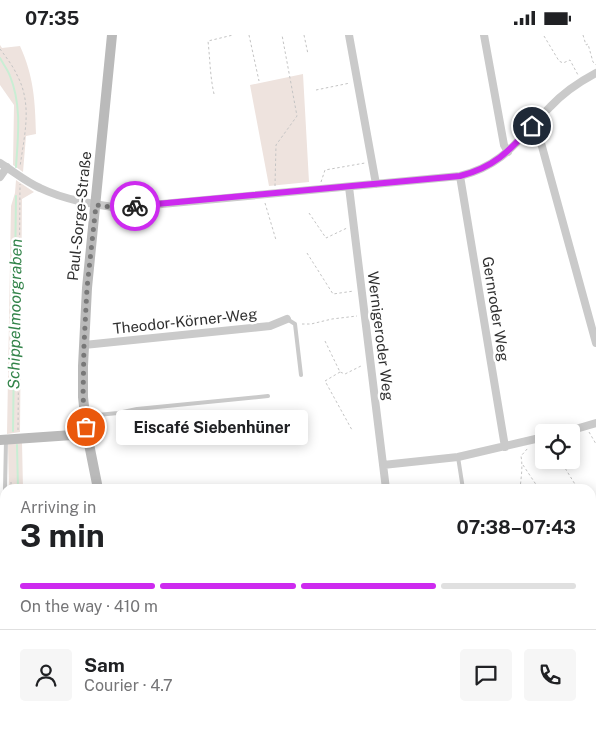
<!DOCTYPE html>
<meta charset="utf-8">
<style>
body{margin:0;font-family:"Public Sans",sans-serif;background:#f6f6f6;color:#202124;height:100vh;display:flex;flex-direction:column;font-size:19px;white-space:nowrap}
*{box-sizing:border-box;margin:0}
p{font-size:16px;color:#757577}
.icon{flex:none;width:28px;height:28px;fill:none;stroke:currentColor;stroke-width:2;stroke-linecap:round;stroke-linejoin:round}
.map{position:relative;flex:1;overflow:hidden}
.panel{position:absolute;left:0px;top:449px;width:596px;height:246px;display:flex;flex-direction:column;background:#fff;border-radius:15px 15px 0 0;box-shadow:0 2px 12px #0003}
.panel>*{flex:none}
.tools{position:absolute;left:535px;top:389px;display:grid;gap:10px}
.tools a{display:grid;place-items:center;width:45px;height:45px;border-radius:5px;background:#fff;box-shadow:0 2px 12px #0003;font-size:25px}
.pin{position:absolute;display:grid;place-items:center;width:42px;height:42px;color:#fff;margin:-21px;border:2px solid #fff;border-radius:50%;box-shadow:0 1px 5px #0007}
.courier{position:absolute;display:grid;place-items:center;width:50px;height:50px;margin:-25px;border:4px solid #cd2aef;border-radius:50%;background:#fff;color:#222;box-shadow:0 1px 6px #0007}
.bubble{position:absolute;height:35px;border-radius:5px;background:#fff;box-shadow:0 2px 12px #0003;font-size:16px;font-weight:700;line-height:35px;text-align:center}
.summary em{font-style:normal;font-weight:700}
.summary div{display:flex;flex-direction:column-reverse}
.summary{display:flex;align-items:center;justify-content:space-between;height:85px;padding:0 20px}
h1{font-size:32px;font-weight:700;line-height:38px}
.bar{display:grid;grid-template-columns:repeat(4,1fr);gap:8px 5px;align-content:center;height:60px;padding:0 20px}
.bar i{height:6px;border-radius:4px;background:#e0e0e0}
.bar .on{background:#cd2aef}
.bar p{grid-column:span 4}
.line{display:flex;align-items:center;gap:12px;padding:0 20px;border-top:1px solid #e0e0e0}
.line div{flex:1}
.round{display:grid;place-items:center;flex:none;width:52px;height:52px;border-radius:5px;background:#f6f6f6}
.status{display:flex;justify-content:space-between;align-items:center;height:35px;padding:0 25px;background:#fff;direction:ltr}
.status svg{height:14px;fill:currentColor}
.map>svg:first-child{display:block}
.green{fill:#eee3de}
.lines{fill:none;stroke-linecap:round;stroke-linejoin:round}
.stream{stroke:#c9eed4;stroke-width:2}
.path{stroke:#c4c4c4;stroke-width:1;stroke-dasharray:2.5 2.5;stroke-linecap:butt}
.lane{stroke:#cacaca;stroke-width:4}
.street{stroke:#cacaca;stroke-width:8}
.secondary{stroke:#bababa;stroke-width:10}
.done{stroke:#787878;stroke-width:5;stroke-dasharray:0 9}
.route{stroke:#cd2aef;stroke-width:6}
.labels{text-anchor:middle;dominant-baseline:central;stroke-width:5;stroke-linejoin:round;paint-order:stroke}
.street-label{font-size:15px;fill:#303030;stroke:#fff}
.water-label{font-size:16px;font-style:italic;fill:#33844a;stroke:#fff}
</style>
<div class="status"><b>07:35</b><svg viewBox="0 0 49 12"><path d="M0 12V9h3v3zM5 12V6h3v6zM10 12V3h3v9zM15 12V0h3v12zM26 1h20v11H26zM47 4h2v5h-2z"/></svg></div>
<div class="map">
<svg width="596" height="694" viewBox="0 0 596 694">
<rect width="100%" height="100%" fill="#fff"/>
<path class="green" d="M0,10L2,13L20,11C34,42 35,66 36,99L26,101L23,137L13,130L14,70L0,50Z
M303,39L309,147L269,151L250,50Z
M16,145L34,157L22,164L20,397L7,399L11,171L15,158Z
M22,407L23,454H9L8,409Z"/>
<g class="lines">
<path class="stream" d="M0,23C3,29 8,35 10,41C22,71 18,101 16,132
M13,396L16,161
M17,410L18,454
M53,690L57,694"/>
<path class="path" d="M249,0L259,46
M304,0L308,19
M583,0L586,10L588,9L593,27L596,30
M544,1L559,26L563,28L570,25L578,40
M0,14C6,22 13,31 17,40C33,70 24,101 20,132
M316,55L350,48
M214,59C210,41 210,24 208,6L233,0
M321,147L325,135L365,128
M275,151L276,110L297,81L282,0
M265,168L276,205
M309,178L326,203L347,193
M307,218L333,259L354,256
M302,289H311L332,284L357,281
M325,306L340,337L345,339L363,330
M340,337L325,346L352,395
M18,395L20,149
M589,397L596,409
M560,425L578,454
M523,430L539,454
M11,447V454
M520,454C521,443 523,432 521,421L528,413
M591,470L596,468
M591,491L596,490
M591,521L596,526
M0,569L5,568
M318,690L320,694
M356,690L358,694
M453,690L456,694"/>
<path class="lane" d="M287,284L295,289L301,340
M87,381L118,378L137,374L268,361
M458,422L463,454
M5,454L6,405
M0,483L4,480L5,472"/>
<path class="street" d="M349,0L376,149
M484,0L504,110L508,117
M532,91L538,97L596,308
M0,128C13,136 26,147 40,153C65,165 92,169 119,173L460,141C505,130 519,103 550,72C563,58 579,47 596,38
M460,141L505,412
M0,142L7,132
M349,152L386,454
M84,310L270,291L287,284
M562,398L596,388
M383,430L458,422L544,402
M591,571L596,570
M0,650L5,648
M591,680L596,681
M533,690V694
M160,694L167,690
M395,694L413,690"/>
<path class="secondary" d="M0,405L87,399
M98,454L87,399L83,362V331L87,253L112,0
M248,690L251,694"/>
</g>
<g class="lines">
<path class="done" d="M86,392L83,362L84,310L87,253L96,170L119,173L135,171"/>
<path class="route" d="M135,171L460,141C495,132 509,116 532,91"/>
</g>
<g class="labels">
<g class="street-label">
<text transform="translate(79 181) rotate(-84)">Paul-Sorge-Straße</text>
<text transform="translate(496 274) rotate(81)">Gernroder Weg</text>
<text transform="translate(185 286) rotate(-6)">Theodor-Körner-Weg</text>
<text transform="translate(381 301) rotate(83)">Wernigeroder Weg</text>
</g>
<g class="water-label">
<text transform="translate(15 279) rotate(-89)">Schippelmoorgraben</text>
</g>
</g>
</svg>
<div class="tools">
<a><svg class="icon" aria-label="locate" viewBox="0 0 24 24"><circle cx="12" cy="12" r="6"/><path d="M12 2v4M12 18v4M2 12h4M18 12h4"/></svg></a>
</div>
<div class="pin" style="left:86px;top:392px;background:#ea580c"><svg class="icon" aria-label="bag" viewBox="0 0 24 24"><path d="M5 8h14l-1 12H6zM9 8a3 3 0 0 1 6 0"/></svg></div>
<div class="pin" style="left:532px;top:91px;background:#1f2937"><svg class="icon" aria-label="home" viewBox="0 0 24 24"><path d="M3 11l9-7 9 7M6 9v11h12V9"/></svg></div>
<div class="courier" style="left:135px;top:171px"><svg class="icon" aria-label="bike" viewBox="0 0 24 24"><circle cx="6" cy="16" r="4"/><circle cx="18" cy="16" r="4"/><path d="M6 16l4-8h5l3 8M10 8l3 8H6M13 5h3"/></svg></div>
<div class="bubble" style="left:116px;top:375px;width:192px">Eiscafé Siebenhüner</div>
<section class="panel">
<div class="summary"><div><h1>3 min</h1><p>Arriving in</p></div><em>07:38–07:43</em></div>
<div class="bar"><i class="on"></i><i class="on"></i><i class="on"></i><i></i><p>On the way · 410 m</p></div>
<div class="line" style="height:90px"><a class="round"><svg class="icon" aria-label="person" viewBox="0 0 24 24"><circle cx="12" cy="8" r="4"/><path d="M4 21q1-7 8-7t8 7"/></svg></a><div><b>Sam</b><p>Courier · 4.7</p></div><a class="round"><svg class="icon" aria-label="chat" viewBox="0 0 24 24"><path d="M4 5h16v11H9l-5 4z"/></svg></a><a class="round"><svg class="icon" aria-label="phone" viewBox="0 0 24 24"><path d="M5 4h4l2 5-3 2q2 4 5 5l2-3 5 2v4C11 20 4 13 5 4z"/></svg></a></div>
</section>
</div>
